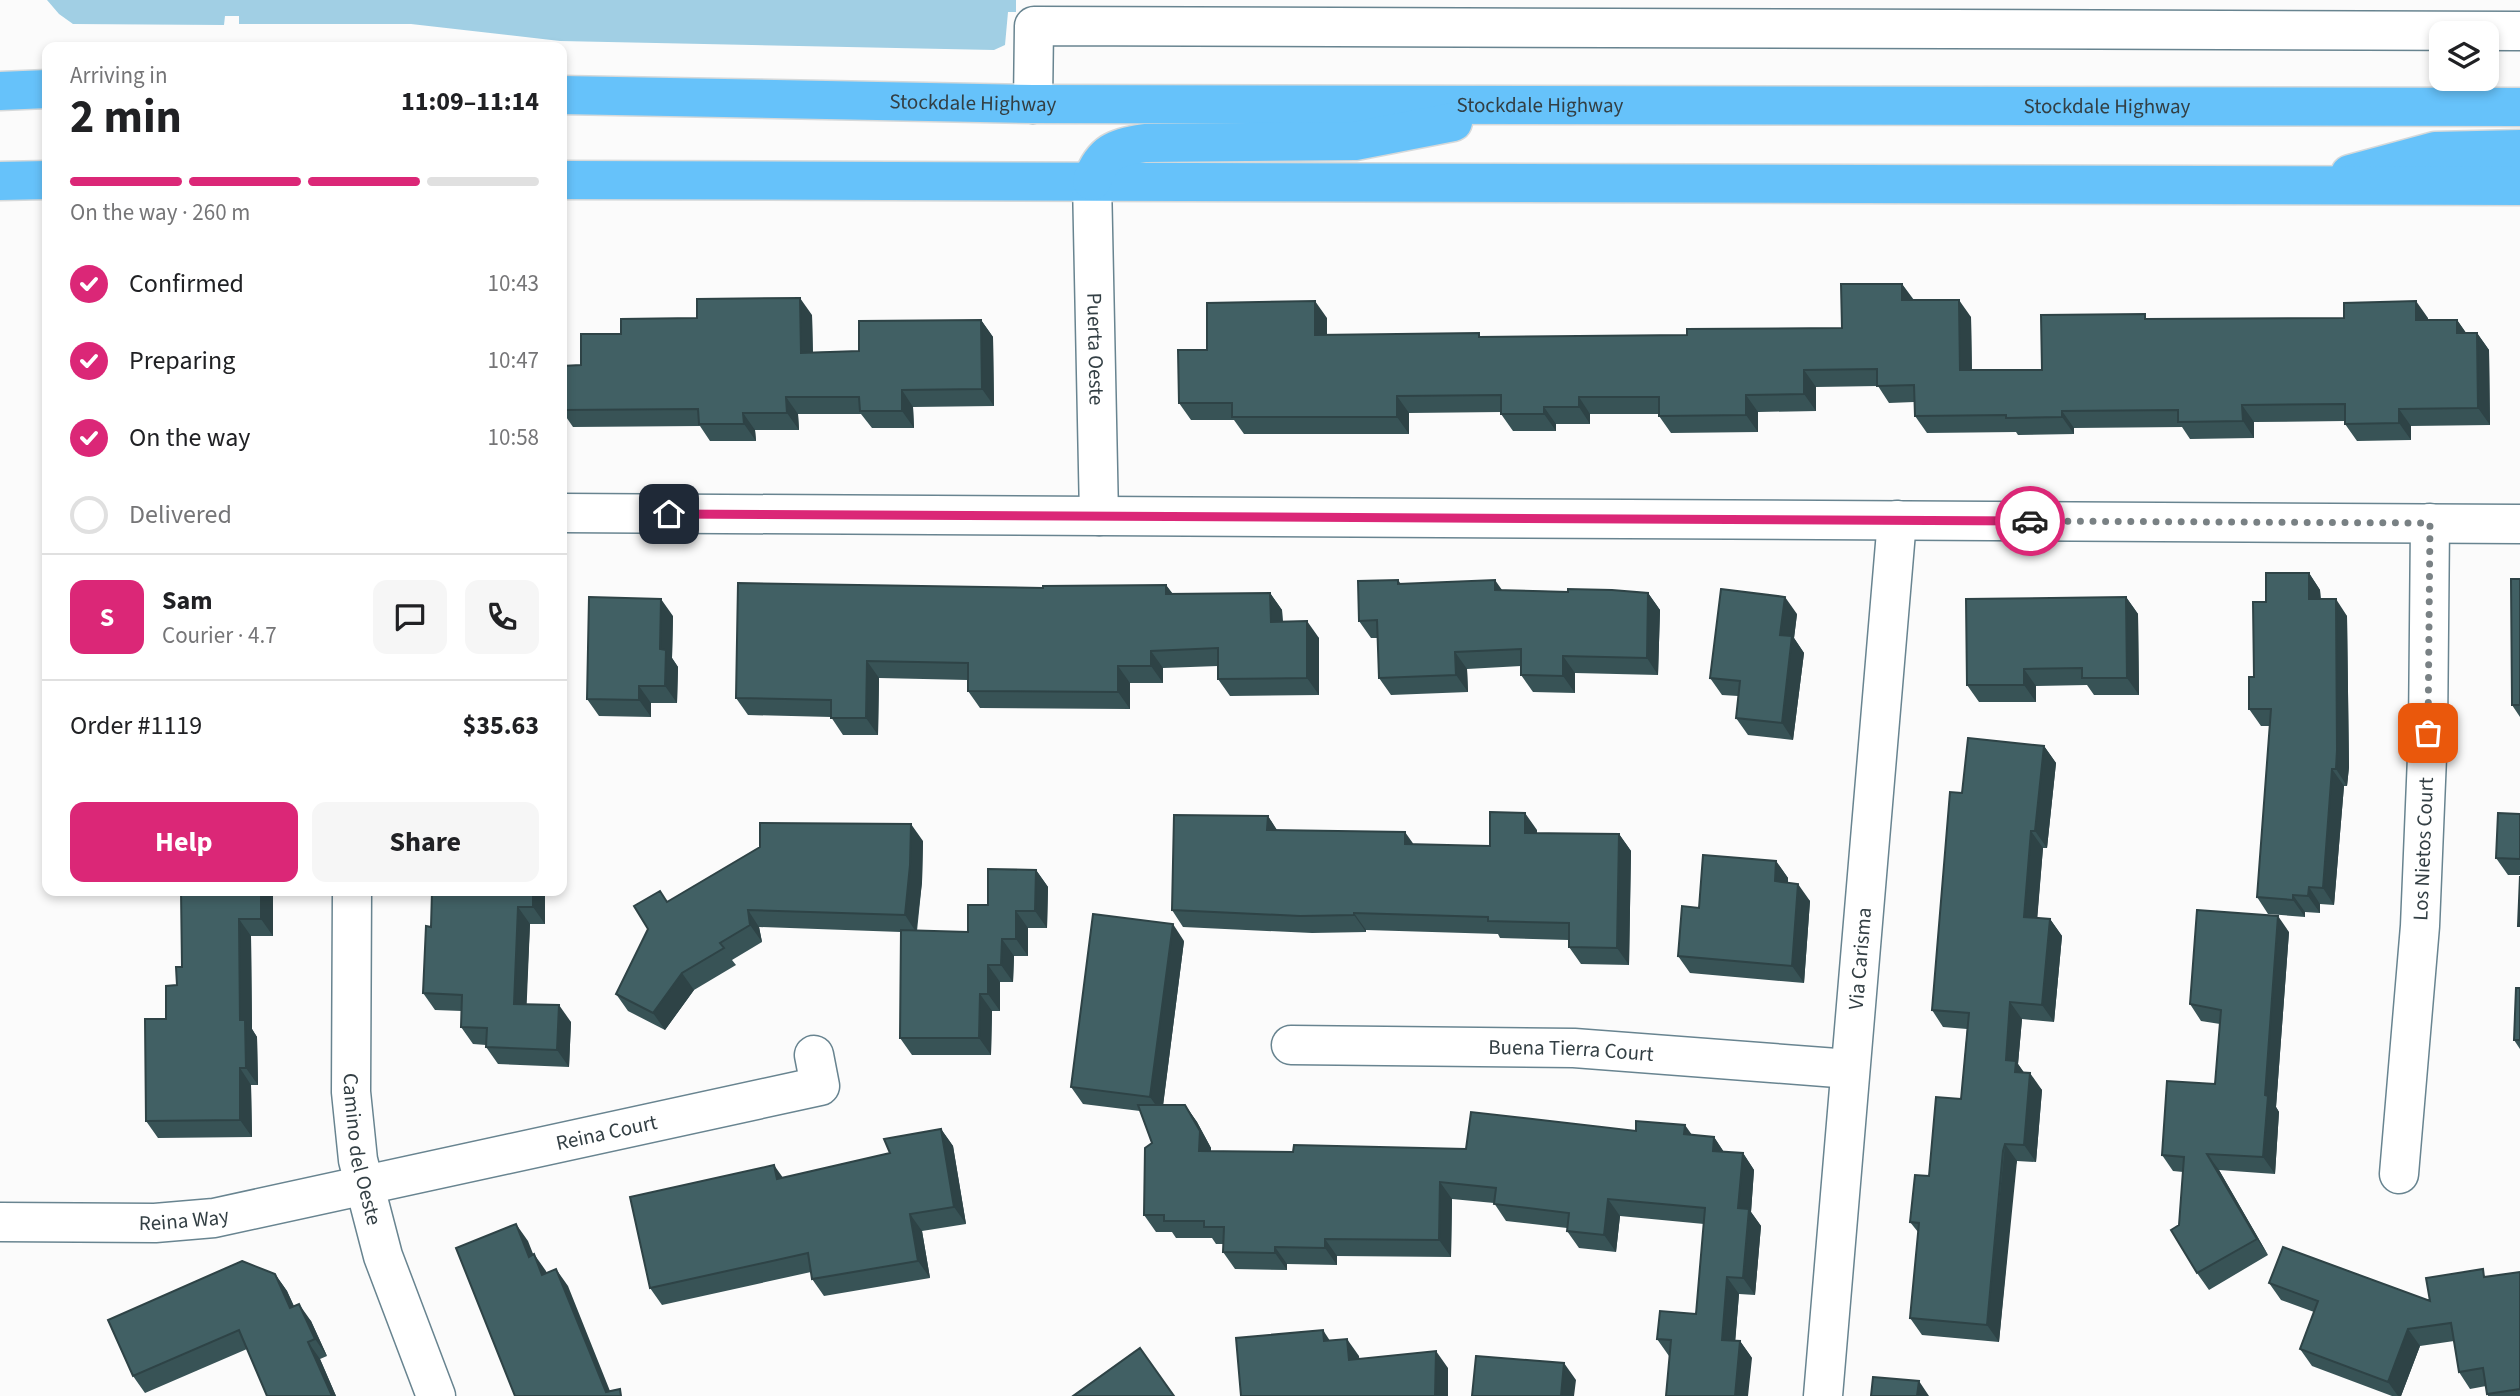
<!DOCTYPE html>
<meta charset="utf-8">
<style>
body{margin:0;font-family:"Source Sans 3",sans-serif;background:#f6f6f6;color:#202124;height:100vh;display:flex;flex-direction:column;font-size:26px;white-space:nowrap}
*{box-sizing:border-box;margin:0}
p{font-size:23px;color:#757577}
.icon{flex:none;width:38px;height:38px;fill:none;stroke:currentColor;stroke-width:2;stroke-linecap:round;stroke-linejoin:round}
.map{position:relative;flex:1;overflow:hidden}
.panel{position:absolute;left:42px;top:42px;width:525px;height:854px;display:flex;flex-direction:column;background:#fff;border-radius:14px;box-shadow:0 4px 10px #0003}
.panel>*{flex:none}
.fabs{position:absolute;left:2429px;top:21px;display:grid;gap:14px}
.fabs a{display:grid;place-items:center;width:70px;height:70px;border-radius:14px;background:#fff;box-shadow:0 4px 10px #0003;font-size:35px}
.pin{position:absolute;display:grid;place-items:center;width:60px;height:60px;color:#fff;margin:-30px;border-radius:14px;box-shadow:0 4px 10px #0006}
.courier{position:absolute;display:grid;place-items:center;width:70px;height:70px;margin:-35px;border:5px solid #db2777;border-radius:50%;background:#fff;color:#222;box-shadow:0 2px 9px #0007}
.summary em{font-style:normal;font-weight:700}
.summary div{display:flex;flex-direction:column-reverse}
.summary{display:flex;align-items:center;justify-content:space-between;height:119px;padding:0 28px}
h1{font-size:46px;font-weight:700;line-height:52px}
.bar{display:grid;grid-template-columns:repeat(4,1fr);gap:10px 7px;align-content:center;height:84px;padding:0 28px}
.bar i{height:9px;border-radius:5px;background:#e0e0e0}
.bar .on{background:#db2777}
.bar p{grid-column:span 4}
.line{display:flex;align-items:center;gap:18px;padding:0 28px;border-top:2px solid #e0e0e0}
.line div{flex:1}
.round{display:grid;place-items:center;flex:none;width:74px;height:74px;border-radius:14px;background:#f6f6f6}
ol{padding:0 28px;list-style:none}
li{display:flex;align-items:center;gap:21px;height:77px}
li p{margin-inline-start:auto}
li .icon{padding:7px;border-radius:50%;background:#db2777;color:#fff;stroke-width:4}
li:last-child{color:#757577}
li i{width:38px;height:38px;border:4px solid #e0e0e0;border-radius:50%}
.button{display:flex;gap:14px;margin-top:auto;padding:14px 28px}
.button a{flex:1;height:80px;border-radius:14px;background:#db2777;color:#fff;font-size:28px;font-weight:700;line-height:80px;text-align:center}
.button a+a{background:#f6f6f6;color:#202124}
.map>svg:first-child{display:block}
.green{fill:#a1cfe4}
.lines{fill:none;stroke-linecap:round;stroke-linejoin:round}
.minor-casing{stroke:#688490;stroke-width:41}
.major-casing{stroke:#d6d9da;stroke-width:41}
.minor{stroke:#fff;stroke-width:38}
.major{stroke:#66c2fa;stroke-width:38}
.wall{fill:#385356}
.shaded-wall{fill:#2e4346}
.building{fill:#416064;stroke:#2e4346;stroke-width:2}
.done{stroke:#798184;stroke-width:7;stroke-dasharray:0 12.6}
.route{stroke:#db2777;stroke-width:9}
.labels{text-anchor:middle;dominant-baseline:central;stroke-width:7;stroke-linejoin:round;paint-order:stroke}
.street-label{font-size:21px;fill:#333f44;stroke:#fbfbfb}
</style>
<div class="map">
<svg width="2520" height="1396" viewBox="0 0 2520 1396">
<rect width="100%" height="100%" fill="#fbfbfb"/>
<path class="green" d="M47,0H1016V12H1008L1005,45L994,50L560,41L411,24H239V16H225L224,25L73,24L59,14Z"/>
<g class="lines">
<g class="minor-casing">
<g id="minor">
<path d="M1033,104L1034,26L2520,31"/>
<path id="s1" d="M1092,181L1099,516"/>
<path d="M562,513L2520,524"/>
<path id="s2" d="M352,891L351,1092L358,1160L383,1256L436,1396"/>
<path id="s3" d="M1291,1045L1574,1048L1850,1069"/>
<path id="s4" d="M2399,1174L2420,926L2428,733L2430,523"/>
<path id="s5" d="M0,1222L155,1223L214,1218L820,1086L814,1055"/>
<path id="s6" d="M1823,1396L1897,520"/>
</g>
</g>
<g class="major-casing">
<g id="major">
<path d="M0,91L47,89"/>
<path id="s7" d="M562,95L1033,104L2520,107"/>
<path d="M2350,174L2435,151L2520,149"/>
<path d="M562,180L2520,186"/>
<path d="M0,181L47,180"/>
<path d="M1092,181C1102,152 1116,147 1145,143L1355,141L1453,122"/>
</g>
</g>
<use href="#minor" class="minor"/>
<use href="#major" class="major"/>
</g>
<path class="wall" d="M1902,284L1914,300L1971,317L1972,370H2042L2149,319L2428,318V320H2457L2466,333H2477L2489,350L2490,425L2411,426V440L2357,441L2345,424V421L2254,422V438L2190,439L2182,427L2074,428V434L2018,435L2016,432L1927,433L1915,416L1914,402L1889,403L1878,386L1816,387V411L1758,412V432L1671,433L1659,416V414H1590V424H1556V431H1513L1501,414V412L1409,413V434H1244L1234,420H1191L1179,403L1207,350L1327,318V335L1481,337L1687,335L1842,328Z
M812,315L813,352L859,351L981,320L993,337L994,406L913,407L914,428H872L861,414H798L799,430H755L756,441H710L700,426L573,427L562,411V366L581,365L621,334L697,318Z
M2309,573L2320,590L2321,599L2347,616L2349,767L2347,786H2344L2334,905L2320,904V913L2305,912V917L2268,914L2257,897L2270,726H2261L2249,709L2266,602Z
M2520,579V717L2512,705Z
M1398,580L1401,584L1502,590L1648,593L1660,610L1658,675L1575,673V693L1533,692L1521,675V666L1467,669L1468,692L1391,695L1379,678L1378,638H1371L1359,621Z
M1166,585L1173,594L1270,593L1282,610L1283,621L1319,638V695L1230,696L1218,679V666L1163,668V683H1130V709L980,708L968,691V680L879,678L878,735H843L831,717L748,715L736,698L1043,588Z
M2126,597L2138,614L2139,695H2094L2087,685L2036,686V702H1979L1967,685Z
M1797,614L1794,638L1804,653L1793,740L1748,735L1736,718L1738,696L1722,695L1710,678Z
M673,616L672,658L678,667L677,703H651V717L599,716L587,699Z
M2044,746L2056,763L2047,848H2043L2037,918L2050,919L2062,936L2054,1022L2022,1019L2018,1064L2024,1073L2042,1090L2036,1162L2017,1161L2015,1168L1999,1342L1922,1335L1910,1318L1918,1232L1910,1222L1961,1099L1967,1029L1943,1027L1932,1010Z
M2520,814V875H2508L2496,858Z
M1268,816L1277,831L1413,844L1490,846L1537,830V833L1619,834L1631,851L1629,965L1581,964L1569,947V940L1500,938L1498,934L1366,930V932L1312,933L1183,927L1172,910Z
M923,841L922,882L917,931L968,932L988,905L1036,870L1048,887L1047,928H1028V956H1014L1013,982H1000V1011H992L991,1055H912L900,1038L901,932L759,927L762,942L732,960L736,965L694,990L665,1030L628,1011L616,994L648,929L667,902Z
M1776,861L1788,878V882L1810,901L1804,983L1690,973L1678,956L1699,908Z
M273,891V936H251L252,1029L257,1037L258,1085H251L252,1137L158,1138L146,1121L166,1019L182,967Z
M545,891V924H530L526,1004L571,1022L569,1067L498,1064L486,1047V1045L473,1044L461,1027L462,1011L435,1010L423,993L431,927Z
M2289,932L2276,1107L2279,1112L2275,1174L2219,1170L2268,1255L2209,1290L2197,1273L2179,1225L2183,1172L2173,1171L2162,1155L2215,1084L2220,1024L2201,1021L2190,1004Z
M1184,941L1163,1105H1185L1197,1122L1211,1148V1151L1293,1152L1466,1149L1636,1131L1714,1137L1724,1152L1743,1153L1754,1170L1751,1212L1761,1226L1755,1295L1739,1294L1735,1341H1740L1752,1358L1669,1356L1657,1339L1696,1314L1704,1224L1620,1216L1616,1252L1579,1248L1567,1231V1228L1506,1221L1494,1203L1452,1199L1451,1257L1337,1256V1265L1287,1264V1270L1235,1269L1223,1252V1244H1216L1212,1238H1176L1172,1232H1156L1144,1215L1152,1143L1140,1111L1083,1104L1071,1087Z
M2520,988V1049L2514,1040Z
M941,1129L953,1146L966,1224L922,1231L930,1278L824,1296L812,1279L811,1272L662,1305L650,1288L782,1178L890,1153Z
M2520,1272V1396H2488L2486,1386L2470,1389L2459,1372L2454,1341L2420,1346L2401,1396H2392L2312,1366L2300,1349L2314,1312L2281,1300L2269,1283L2430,1301L2488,1277Z
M275,1274L287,1291L294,1306L311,1321L327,1356L320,1359L336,1396H267L247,1349L145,1393L133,1376Z"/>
<path class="shaded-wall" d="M1902,284L1914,301L1902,300Z
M800,298L812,315L813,370L801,353Z
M1959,300L1971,317L1972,387L1960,370Z
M1315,301L1327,318V352L1315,335Z
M2416,301L2428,318V337L2416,320Z
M981,320L993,337L994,406L982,389Z
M2457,320L2469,337L2457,333Z
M2477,333L2489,350L2490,425L2478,408Z
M1804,370L1816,387V411L1804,394Z
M902,390L913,407L914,428L902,411Z
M1746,395L1758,412V432L1746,415Z
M1397,396L1409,413V434L1397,417Z
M786,397L798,414L799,430L787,413Z
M1579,397L1590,414V424L1579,407Z
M2242,405L2254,422V438L2243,421Z
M1544,407L1556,424V431L1544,414Z
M2399,409L2411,426V440L2399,423Z
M2062,411L2074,428V434L2062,417Z
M743,413L755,430L756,441L744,424Z
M2309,573L2320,590L2321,616L2309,599Z
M1495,580L1507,597L1495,590Z
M1166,585L1178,602L1166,594Z
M1270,593L1282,610L1283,639L1271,622Z
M1648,593L1660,610L1658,675L1647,658Z
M1785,597L1797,614L1794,638L1804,653L1793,740L1782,723L1780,635Z
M2126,597L2138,614L2139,695L2127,678Z
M661,599L673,616L672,658L678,667L677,703L665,686L660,649Z
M2336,599L2347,616L2349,767L2347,786L2336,769Z
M1307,621L1319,638V695L1307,678Z
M1151,651L1163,668V683L1151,666Z
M1455,652L1467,669L1468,692L1456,675Z
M1563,656L1575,673V693L1563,676Z
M867,661L879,678L878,735L866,718Z
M1118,666L1130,683V709L1118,692Z
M2024,669L2036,686V702L2024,685Z
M639,686L651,703V717L639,700Z
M2044,746L2056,763L2047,848L2035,831Z
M2332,769L2344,786L2334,905L2323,888Z
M1525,813L1537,830L1536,850L1525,833Z
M1268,816L1279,833L1267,830Z
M911,824L923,841L922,882L916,932L905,915Z
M2031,831L2043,848L2036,934L2024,917Z
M1405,832L1417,849L1405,844Z
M1619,834L1631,851L1629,965L1617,948Z
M1776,861L1788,878L1787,898L1775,881Z
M1036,870L1048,887L1047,928L1035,911Z
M1798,884L1810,901L1804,983L1792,966Z
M2309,887L2320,904V913L2308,896Z
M261,891H273V936L261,919Z
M533,891H545V924L533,907Z
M2293,895L2305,912V917L2293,900Z
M518,907L530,924L526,1021L514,1004Z
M748,910L759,927L762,942L750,925Z
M1016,911L1028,928V956L1016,939Z
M1354,913L1366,930V932L1354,915Z
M2278,916L2289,932L2276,1107L2279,1112L2275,1174L2263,1157L2265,1095Z
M239,919L251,936L252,1029L257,1037L258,1085L246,1068L240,1020Z
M2050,919L2062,936L2054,1022L2042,1005Z
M1173,924L1184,941L1162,1114L1150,1097Z
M1002,939L1014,956L1013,982L1001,965Z
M988,965L1000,982V1011L988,994Z
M682,973L694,990L665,1030L653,1013Z
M980,994L992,1011L991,1055L979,1038Z
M2010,1002L2022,1019L2018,1064L2028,1078L2027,1089L2006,1060Z
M559,1005L571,1022L569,1067L557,1050Z
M240,1068L251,1085L252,1137L240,1120Z
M2030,1073L2042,1090L2036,1162L2024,1145Z
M1185,1105L1197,1122L1211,1148V1168L1199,1151Z
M1685,1125L1697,1142L1684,1134Z
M941,1129L953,1146L966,1224L954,1207Z
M1714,1137L1725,1154L1713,1151Z
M2005,1144L2017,1161L1999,1342L1987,1325Z
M1743,1153L1754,1170L1751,1212L1761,1226L1755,1295L1743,1278L1738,1208Z
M2207,1154L2219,1170L2268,1255L2257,1239Z
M774,1165L786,1182L777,1179Z
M1440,1182L1452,1199L1451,1257L1439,1240Z
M1608,1199L1620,1216L1616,1252L1604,1235Z
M910,1214L922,1231L930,1278L918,1261Z
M516,1224L528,1241L541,1274L529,1257Z
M1325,1239L1337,1256V1265L1325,1248Z
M1275,1247L1287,1264V1270L1275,1253Z
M534,1254L546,1271L554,1292L542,1275Z
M556,1269L568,1286L612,1396L606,1392Z
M275,1274L287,1291L302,1325L290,1308Z
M1727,1277L1739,1294L1734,1357L1722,1340Z
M299,1304L311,1321L327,1356L315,1339Z
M2408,1329L2420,1346L2401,1396H2398L2388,1382Z
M1323,1330L1334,1347L1324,1341Z
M1347,1339L1359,1356L1361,1377L1349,1360Z
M1740,1341L1752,1358L1748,1396H1735Z
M308,1342L320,1359L336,1396H332Z
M1436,1351L1448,1368V1396H1435Z
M1564,1363L1576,1380L1574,1396H1561Z
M1919,1381L1929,1396H1917Z"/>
<path class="building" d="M1841,284H1902V300H1959L1960,370H2042L2041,315L2145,314V319L2344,318V303L2416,301V320H2457V333H2477L2478,408L2399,409V423L2345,424V404L2242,405L2243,421L2178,422V410L2062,411V417L2006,418V415L1915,416L1914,385L1877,386V369L1804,370V394L1746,395V415L1659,416V397H1579V407H1544V414H1501V395L1397,396V417H1232V403H1179L1178,350H1207V303L1315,301V335L1479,333V337L1687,335V329L1842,328Z
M800,298L801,353L859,351V321L981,320L982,389L902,390V411H860L859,397H786L787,413H743L744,424H699L698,409L562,410V366L581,365V334H621V319L697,318V299Z
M2266,573H2309V599H2336L2337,750L2336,769H2332L2323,888L2309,887L2308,896L2293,895V900L2257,897L2271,709H2249V677H2254L2253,602H2266Z
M2511,579H2520V705H2512Z
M1398,580V584L1495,580V590L1568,592V589L1612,590L1648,593L1647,658L1563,656V676L1521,675V649L1455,652L1456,675L1379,678L1377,620L1359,621L1358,581Z
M738,583L1043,588V586L1166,585V594L1270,593L1271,622L1307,621V678L1218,679V648L1151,651V666H1118V692L968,691V663L867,661L866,718H831V700L736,698Z
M1721,589L1785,597L1780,635L1792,636L1782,723L1736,718L1740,681L1710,678Z
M589,597L661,599L660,649L666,650L665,686H639V700L587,699Z
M2126,597L2127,678H2082V668L2024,669V685H1967L1966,599Z
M1968,738L2044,746L2035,831H2031L2024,917L2050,919L2042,1005L2010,1002L2006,1060L2016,1061L2015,1072L2030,1073L2024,1145L2005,1144L2003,1151L1987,1325L1910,1318L1919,1223L1910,1222L1915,1175L1929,1176L1936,1097L1961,1099L1969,1013L1932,1010L1950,792L1962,793Z
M1490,812L1525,813V833L1619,834L1617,948L1569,947V923L1488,921V917L1354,913V915L1300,916L1172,910L1174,815L1268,816L1267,830L1405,832V844L1490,846Z
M2498,813L2520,814V859L2496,858Z
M760,823L911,824L910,865L905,915L748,910L750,925L720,943L724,948L682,973L653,1013L616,994L648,929L634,906L660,891L667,902L760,847Z
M1703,855L1776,861L1775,881L1798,884L1792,966L1678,956L1682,906L1699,908Z
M988,869L1036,870L1035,911H1016V939H1002L1001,965H988V994H980L979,1038H900L901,930L968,932V905H988Z
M2520,876V926H2518Z
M181,891H261V919H239L240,1020H245L246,1068H240V1120L146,1121L145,1019H166V986L177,985L176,967H182Z
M432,891H533V907H518L514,1004L559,1005L557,1050L486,1047L487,1028L461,1027L462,995L423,993L426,926L431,927Z
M2197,910L2278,916L2265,1095L2268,1096L2263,1157L2207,1154L2257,1239L2197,1273L2171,1230L2179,1225L2184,1157L2162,1155L2167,1081L2215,1084L2221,1010L2190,1004Z
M1093,914L1173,924L1150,1097L1071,1087Z
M2516,988H2520V1040H2514Z
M1138,1105H1185L1200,1131L1199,1151L1293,1152L1294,1145L1466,1149L1471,1112L1636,1131V1121L1685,1125L1684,1134L1714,1137L1713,1151L1743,1153L1738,1208L1749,1209L1743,1278L1727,1277L1722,1340L1740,1341L1735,1396H1666L1671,1340L1657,1339L1660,1311L1696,1314L1705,1208L1608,1199L1604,1235L1567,1231L1569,1213L1494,1204L1496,1188L1440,1182L1439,1240L1325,1239V1248L1275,1247V1253L1223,1252L1224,1227H1204V1221H1164V1215H1144L1145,1148L1152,1143Z
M941,1129L954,1207L910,1214L918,1261L812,1279L808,1253L650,1288L630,1197L774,1165L777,1179L890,1153L884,1139Z
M516,1224L529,1257L534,1254L542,1275L556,1269L606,1392L620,1389L621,1396H515L456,1248Z
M2283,1247L2430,1301L2426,1278L2483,1269L2484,1277L2520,1272V1389L2487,1394L2483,1368L2459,1372L2451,1323L2408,1329L2388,1382L2300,1349L2318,1301L2269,1283Z
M242,1261L275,1274L290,1308L299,1304L315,1339L308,1342L332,1396H267L239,1330L133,1376L108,1320Z
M1323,1330L1324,1341L1347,1339L1349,1360L1436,1351L1435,1396H1241L1236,1338Z
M1140,1348L1174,1396H1073Z
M1476,1356L1564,1363L1561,1396H1472Z
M1873,1377L1919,1381L1917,1396H1871Z"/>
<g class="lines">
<path class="done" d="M2030,521L2430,523L2428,733"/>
<path class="route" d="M669,514L2030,521"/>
</g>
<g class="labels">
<g class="street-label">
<text stroke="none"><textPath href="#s7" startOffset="411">Stockdale Highway</textPath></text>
<text stroke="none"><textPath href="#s7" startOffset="978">Stockdale Highway</textPath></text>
<text stroke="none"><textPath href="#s7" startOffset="1545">Stockdale Highway</textPath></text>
<text stroke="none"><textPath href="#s1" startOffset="168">Puerta Oeste</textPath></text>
<text stroke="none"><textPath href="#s4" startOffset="326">Los Nietos Court</textPath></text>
<text stroke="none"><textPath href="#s6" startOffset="439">Via Carisma</textPath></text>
<text stroke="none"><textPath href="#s3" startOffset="280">Buena Tierra Court</textPath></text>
<text stroke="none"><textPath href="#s5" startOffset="616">Reina Court</textPath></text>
<text stroke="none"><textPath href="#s2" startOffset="259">Camino del Oeste</textPath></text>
<text stroke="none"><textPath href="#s5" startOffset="184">Reina Way</textPath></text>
</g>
</g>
</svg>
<div class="fabs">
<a><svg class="icon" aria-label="layers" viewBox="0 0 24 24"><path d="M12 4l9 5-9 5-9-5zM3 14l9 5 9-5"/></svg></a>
</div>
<div class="pin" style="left:2428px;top:733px;background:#ea580c"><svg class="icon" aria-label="bag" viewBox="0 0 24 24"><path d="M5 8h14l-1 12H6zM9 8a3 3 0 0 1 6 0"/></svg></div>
<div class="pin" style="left:669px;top:514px;background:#1f2937"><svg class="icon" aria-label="home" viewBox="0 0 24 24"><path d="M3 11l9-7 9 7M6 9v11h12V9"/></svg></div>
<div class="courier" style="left:2030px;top:521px"><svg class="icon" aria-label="car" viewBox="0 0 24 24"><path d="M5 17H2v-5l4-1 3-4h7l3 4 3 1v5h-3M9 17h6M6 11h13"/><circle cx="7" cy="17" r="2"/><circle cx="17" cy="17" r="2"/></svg></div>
<section class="panel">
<div class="summary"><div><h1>2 min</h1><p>Arriving in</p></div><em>11:09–11:14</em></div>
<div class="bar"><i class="on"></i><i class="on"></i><i class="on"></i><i></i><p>On the way · 260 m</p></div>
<ol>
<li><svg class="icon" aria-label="check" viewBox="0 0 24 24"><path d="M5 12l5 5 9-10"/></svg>Confirmed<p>10:43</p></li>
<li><svg class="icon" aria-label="check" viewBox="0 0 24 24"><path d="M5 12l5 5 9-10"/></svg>Preparing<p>10:47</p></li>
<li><svg class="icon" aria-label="check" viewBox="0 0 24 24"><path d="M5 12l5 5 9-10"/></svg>On the way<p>10:58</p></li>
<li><i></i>Delivered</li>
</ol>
<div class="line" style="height:126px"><b class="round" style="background:#db2777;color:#fff">S</b><div><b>Sam</b><p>Courier · 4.7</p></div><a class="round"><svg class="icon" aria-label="chat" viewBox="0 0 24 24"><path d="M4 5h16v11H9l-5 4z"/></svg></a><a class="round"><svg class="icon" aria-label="phone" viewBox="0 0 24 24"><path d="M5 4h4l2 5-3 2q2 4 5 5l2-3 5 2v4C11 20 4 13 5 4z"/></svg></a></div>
<div class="line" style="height:91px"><div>Order #1119</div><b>$35.63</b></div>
<div class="button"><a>Help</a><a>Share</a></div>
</section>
</div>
